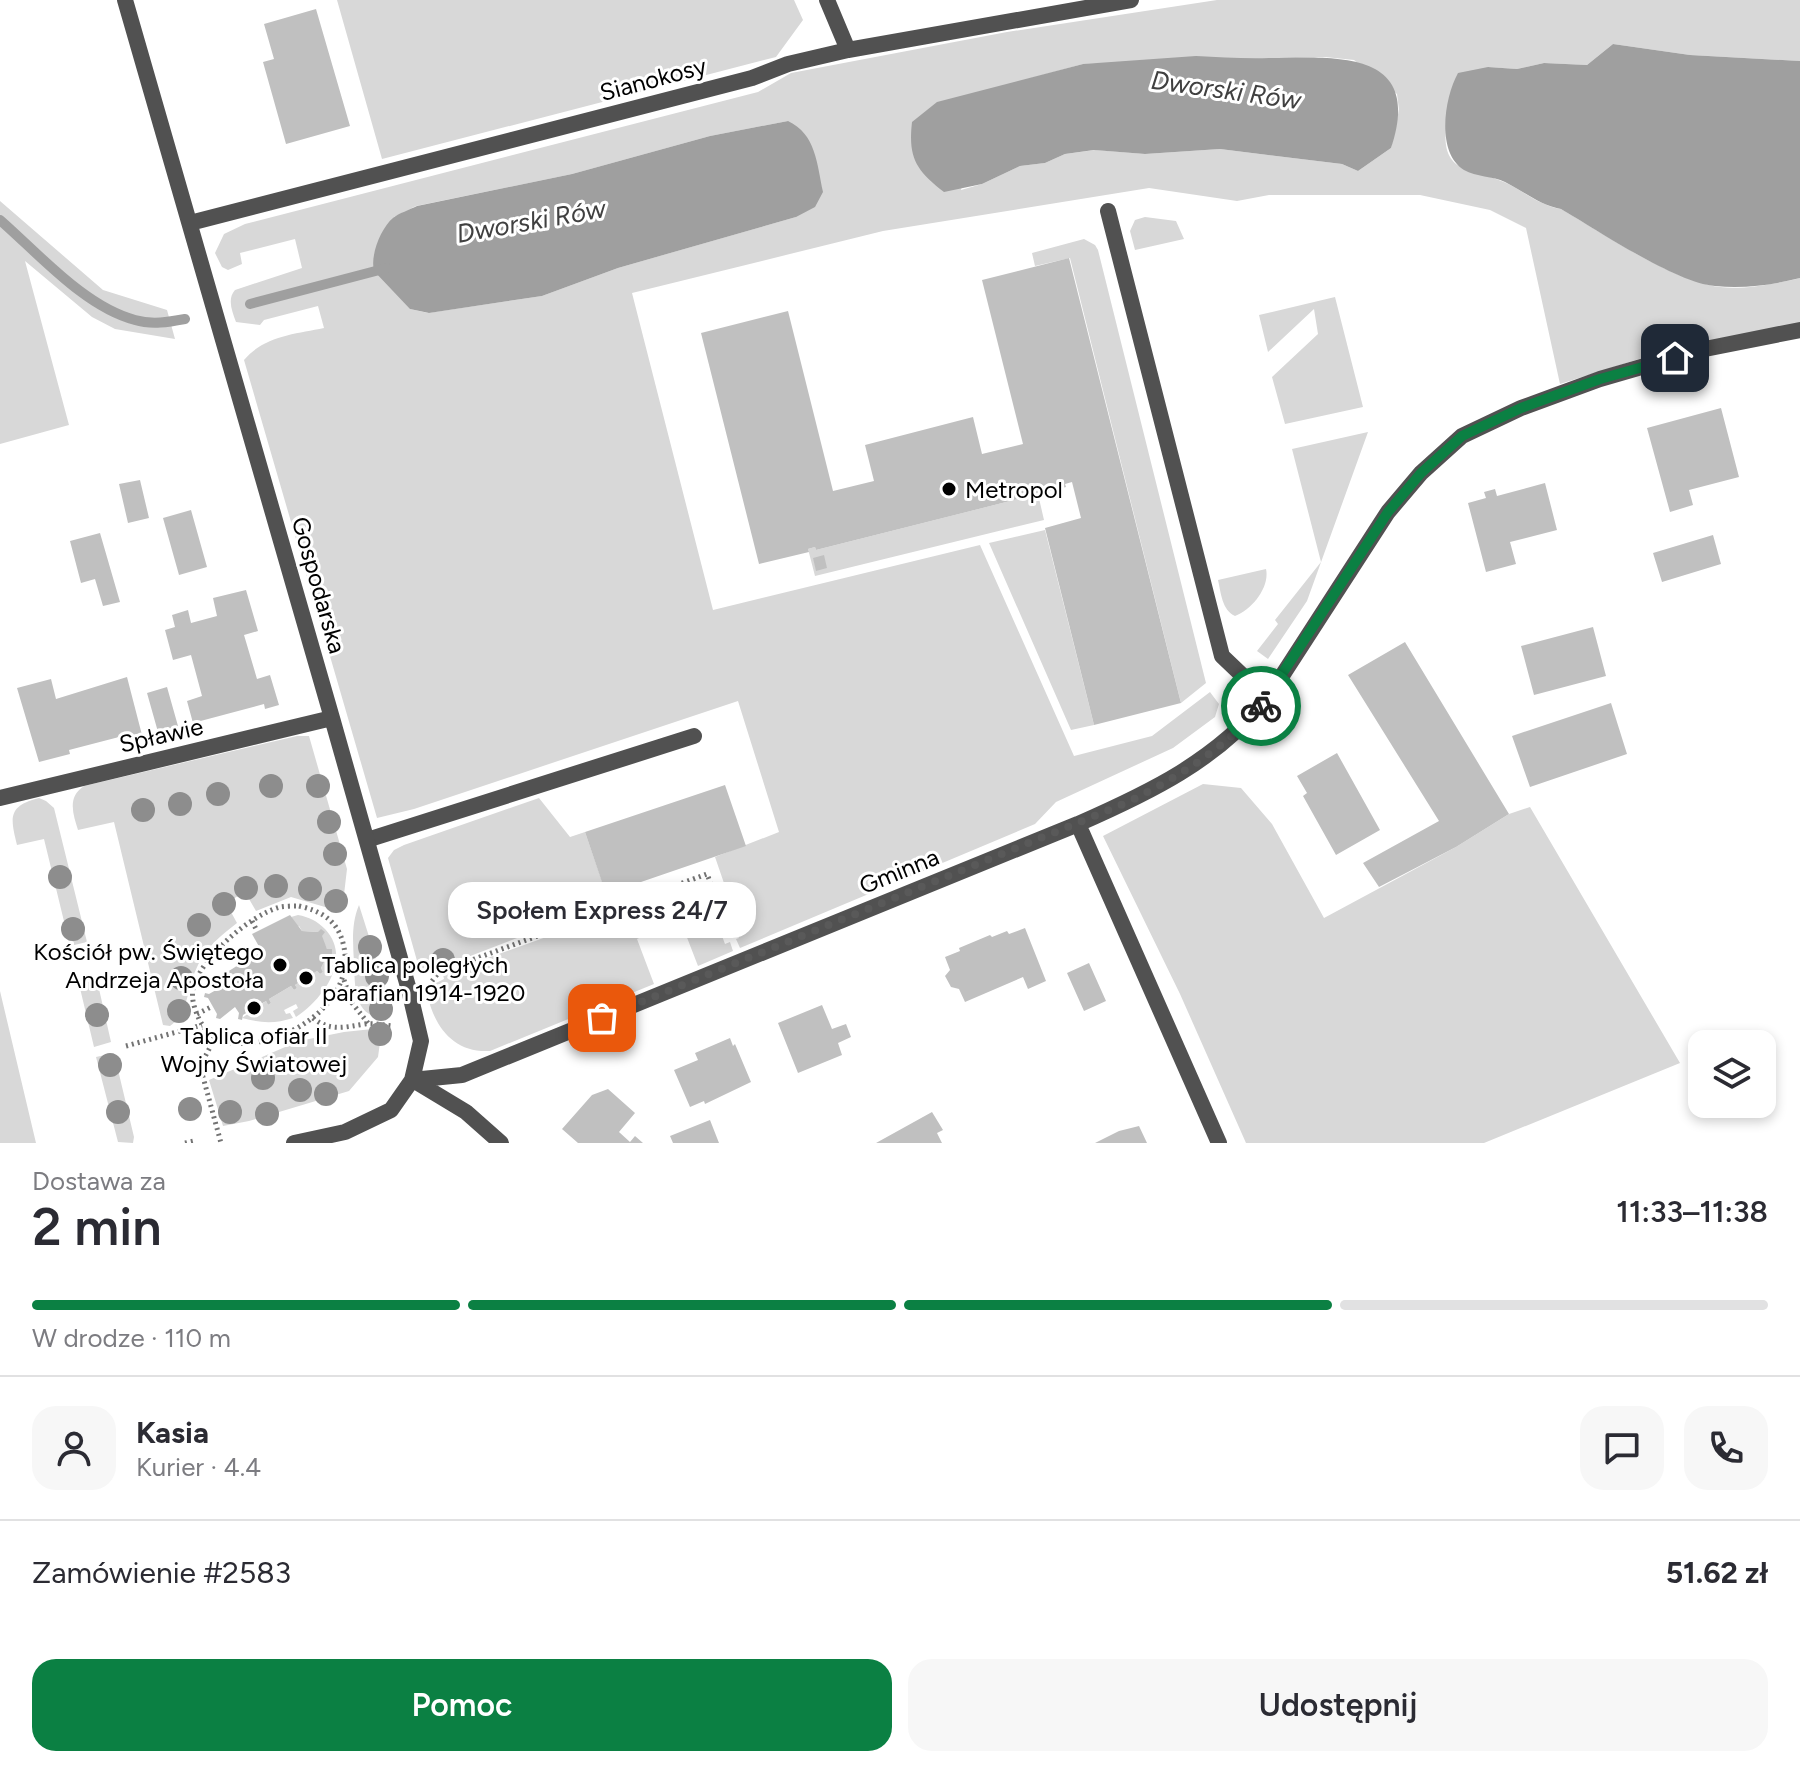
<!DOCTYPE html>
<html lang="pl">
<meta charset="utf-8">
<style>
body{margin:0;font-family:Figtree,sans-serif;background:#f7f7f7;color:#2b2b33;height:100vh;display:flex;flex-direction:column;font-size:30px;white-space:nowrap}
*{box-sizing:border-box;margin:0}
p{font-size:26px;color:#7c7c81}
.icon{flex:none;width:44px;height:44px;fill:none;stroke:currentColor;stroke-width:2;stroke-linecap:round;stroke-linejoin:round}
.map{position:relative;height:1143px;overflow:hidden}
.sheet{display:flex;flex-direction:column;background:#fff;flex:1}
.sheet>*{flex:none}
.buttons{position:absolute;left:1688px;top:1030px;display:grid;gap:16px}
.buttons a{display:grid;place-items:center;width:88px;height:88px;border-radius:16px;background:#fff;box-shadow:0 4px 12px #0003;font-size:40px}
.pin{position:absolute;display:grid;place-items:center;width:68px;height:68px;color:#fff;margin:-34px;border-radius:16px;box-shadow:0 4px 12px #0006}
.courier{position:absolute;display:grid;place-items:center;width:80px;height:80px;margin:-40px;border:6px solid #0b8043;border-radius:50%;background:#fff;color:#222;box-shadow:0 2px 10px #0007}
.bubble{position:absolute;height:56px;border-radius:24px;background:#fff;box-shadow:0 4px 12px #0003;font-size:26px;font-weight:600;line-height:56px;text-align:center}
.head em{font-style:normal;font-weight:600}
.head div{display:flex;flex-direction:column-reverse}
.head{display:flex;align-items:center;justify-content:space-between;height:136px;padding:0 32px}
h1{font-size:52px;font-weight:600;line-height:60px}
.bar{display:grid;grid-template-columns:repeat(4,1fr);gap:12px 8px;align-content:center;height:96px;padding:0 32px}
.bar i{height:10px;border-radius:6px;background:#e1e1e2}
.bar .current{background:#0b8043}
.bar p{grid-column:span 4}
.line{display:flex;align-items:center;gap:20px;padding:0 32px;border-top:2px solid #e1e1e2}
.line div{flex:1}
.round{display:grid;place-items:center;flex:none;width:84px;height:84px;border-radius:24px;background:#f7f7f7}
.action{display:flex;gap:16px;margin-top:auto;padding:16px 32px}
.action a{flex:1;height:92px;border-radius:24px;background:#0b8043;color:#fff;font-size:32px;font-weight:600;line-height:92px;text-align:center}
.action a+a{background:#f7f7f7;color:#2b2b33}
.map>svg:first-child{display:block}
.green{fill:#d8d8d8;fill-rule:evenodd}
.water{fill:#9f9f9f}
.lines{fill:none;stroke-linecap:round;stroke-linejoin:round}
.stream{stroke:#9f9f9f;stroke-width:10}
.building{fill:#c0c0c0}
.path{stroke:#737373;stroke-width:5;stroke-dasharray:2 4;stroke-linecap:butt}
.lane{stroke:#515151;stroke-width:16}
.street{stroke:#515151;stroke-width:16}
.tree{fill:#8d8d8d}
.done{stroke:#595959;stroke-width:8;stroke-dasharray:0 14.4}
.route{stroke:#0b8043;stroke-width:10}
.poi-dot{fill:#000;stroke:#fff;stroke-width:3}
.labels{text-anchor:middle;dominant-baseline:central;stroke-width:6;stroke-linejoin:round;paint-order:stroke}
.street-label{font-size:24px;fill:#000;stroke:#fff}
.poi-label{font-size:24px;fill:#000;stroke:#fff;text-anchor:start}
.water-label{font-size:26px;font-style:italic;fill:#404040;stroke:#fff}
</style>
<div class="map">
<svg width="1800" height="1143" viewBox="0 0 1800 1143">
<rect width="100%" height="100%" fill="#fff"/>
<path class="green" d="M337,0H794L803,20L776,57L382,159Z
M1217,0H1800V61L1690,55L1613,44L1587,65L1544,63L1517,69L1488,67L1446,129C1441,175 1475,169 1504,182C1524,191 1538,205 1561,209C1608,236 1656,271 1709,285C1733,292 1776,284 1800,278V323L1639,359L1560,384L1526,228L1490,210L1420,195H1269L1237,201L1149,188L883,231L632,293L713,610L980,545L1074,756L1152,736L1210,692L1219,704L1215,717L1173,748L1056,802L1035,824L740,948L736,939L739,938L723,895L725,886L715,857L779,832L738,701L414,809L377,818L244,360C264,336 295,334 324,328L318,306L264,320L260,325L236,322C232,311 227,299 235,290L302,268L295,239L240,253L242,264L228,270L222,267L215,253L224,234L245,224L758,92L791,73L1007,32ZM1325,57L1354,60L1397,94L1399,110L1391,148L1358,171L1342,164L1220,149L1145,154L1095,150L1065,154L1045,163L1020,166L982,184L961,190L984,91L1083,64ZM788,121L796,217L618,268L542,296L428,313L410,309L394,217L416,206L572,174L710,136Z
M0,201L103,290L167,310L175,339L115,329L92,317L25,261L69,425L0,444Z
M1145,217L1176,221L1184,239L1135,250L1130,231L1135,220Z
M1084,239L1095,245L1098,250L1206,683L1181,703L1070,258L1035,266L1032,253Z
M1335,297L1363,407L1285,424L1272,377L1318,334L1314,309L1268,352L1259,315Z
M1368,432L1307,601L1268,659L1257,651L1278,624L1275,620L1321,562L1292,449Z
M1038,494L1044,520L815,576L808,549L815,547L816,550Z
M1045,530L1094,725L1071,730L989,543Z
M1266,569C1270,587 1252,610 1235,616C1222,610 1221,593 1218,580Z
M297,736H309L347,869L343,903L325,907L291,897L256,911L245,892L226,903L237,923C222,935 206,947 198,965C186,988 190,1011 170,1026L163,1025L114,822L78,830C73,814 67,797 84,786Z
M1203,784L1241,788L1272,824L1324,918L1456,847L1509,814L1530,807L1680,1063L1484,1143H1246L1180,994L1103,836Z
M39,798L46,801L54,808L87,942L70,946L44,839L17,845C10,817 8,806 39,798Z
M539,798L570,837L585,832L605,890L599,892L600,896L590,910L584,913L578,897L550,907L556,923L421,975L388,858L394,850L404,845Z
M702,894L709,901L725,944L730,942L733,951L698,966L681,922L675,924L669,906Z
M638,904L649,933L637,939L654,984L490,1051C455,1053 436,1029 428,998L434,984L444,979L443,974Z
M359,905L385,987L383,1018C353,1016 355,985 354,963C353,943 351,924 359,905Z
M298,915C309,917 317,921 325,929C353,959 323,999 296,1017L293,1011L298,1008L296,1004L284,1010L286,1014L290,1013L293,1018C275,1024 260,1023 242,1018L266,1001L268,1005L271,1003L269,999L291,986L294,990L297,988L295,985L317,971L320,974L323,972L321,968L328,954L332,953V949H327L318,932L302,931L299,926L297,927L291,917Z
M97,980L111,1042L94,1047L79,984Z
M0,991L36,1143H0Z
M382,1028L378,1057L349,1091L249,1121L223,1126L209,1080L299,1041L344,1032Z
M114,1053L134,1137L133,1143L118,1142L96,1057Z"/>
<path class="water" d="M1613,44L1690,55L1800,61V278C1772,285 1744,289 1715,286C1676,283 1597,230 1561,209C1539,205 1525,192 1505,182C1493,176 1476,177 1464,170C1436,153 1444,98 1458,73L1488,67L1517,69L1544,63L1587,65Z
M1196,56C1220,57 1245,59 1269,58C1336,57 1424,49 1391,148L1358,171L1342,164L1220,149L1145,154L1094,150L1065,154L1045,163L1020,166L982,184L944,192C916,170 908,158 912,122L937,102L1083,64Z
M788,121C816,134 817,164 823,192L815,207L796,217L618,268L542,296L429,313L410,309L374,271C370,255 381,228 393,218C399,213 409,210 417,206L572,174L710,136Z"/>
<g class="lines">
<path class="stream" d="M0,220C39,254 85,307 135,320C152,325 169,322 185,319
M250,304L387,268"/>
</g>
<path class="building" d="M316,9L350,126L286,144L263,62L274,59L264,24Z
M1069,258L1181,703L1094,725L1045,528L1081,518L1072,482L1065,484L1066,487L816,550L815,547L808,549L809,552L759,564L701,333L788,311L833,491L874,481L865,445L973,417L982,454L1023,444L982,280Z
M1721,408L1739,477L1689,490L1693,505L1670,512L1647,428Z
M140,480L149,518L128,523L119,484Z
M1545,483L1557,530L1510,542L1516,564L1486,572L1468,503L1486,498L1484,492L1495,489L1497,496Z
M191,510L207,567L179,575L163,518Z
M100,533L120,602L103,606L95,579L81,583L70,541Z
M1713,535L1721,564L1662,582L1653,553Z
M824,555L827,568L816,571L813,558Z
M246,590L258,631L244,635L257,679L270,675L279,705L265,709L264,704L193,723L187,701L202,696L191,655L173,660L165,630L175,627L172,615L188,610L191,623L217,616L213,598Z
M1593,627L1606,676L1534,695L1521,646Z
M1405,642L1509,814L1456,847L1379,887L1363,863L1439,821L1348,675Z
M127,677L142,735L120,741L119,737L69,750L70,754L39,762L17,688L51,679L56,699Z
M167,687L178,726L158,732L147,693Z
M1611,703L1627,754L1530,787L1512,736Z
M1337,753L1380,830L1336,855L1303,796L1307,793L1297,776Z
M725,785L746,846L606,894L585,832Z
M578,897L583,909L554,920L550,907Z
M290,915L302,931L318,932L321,929L325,932L322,936L327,949H332V954H328L321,968L323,972L320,974L317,971L295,985L297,988L294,990L291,986L269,999L271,1003L268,1005L266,1001L243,1015L242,1020L238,1019L239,1013L235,1007L220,1019L216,1018L217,1014L208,998L204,997L205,993L209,994L223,986L219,979L214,978L215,974L221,976L243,962L241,959L245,957L247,960L262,952L252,934Z
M1025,928L1046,981L1028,989L1023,977L965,1002L959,989L951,987L945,976L950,970L945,957L960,951L959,948L990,935L992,937L1007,931L1009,934Z
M1089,963L1106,1001L1084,1011L1067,973Z
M822,1005L832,1029L846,1024L851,1037L838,1043L842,1055L798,1073L778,1023Z
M730,1038L733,1046L735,1044L751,1082L705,1104L704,1101L690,1107L674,1070L698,1060L695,1053Z
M608,1089L635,1113L619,1132L630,1142L635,1136L643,1143H578L562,1129L592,1095Z
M932,1112L943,1130L937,1133L942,1143H876Z
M710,1120L719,1143H673L670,1136Z
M1139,1126L1147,1143H1095L1119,1131Z"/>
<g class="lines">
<path class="path" d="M299,906C321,911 337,920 343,943C359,1002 284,1049 232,1043C216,1041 206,1033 199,1019C195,1010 191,999 193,989C200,958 250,915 280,907C286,906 293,906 299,906Z
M252,921L257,931
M344,980L352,1003L368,1023
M432,981L439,972L707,874L732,938
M197,1014L213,1006
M313,1018C330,1032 345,1027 365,1024C374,1023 383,1025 392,1026
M215,1038L200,1066L221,1143
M126,1046L202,1025
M185,1143L194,1141"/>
<path class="lane" d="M1108,211L1222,656L1267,699
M367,840L694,736"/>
<path class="street" d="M125,0L332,718L409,990L421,1041L412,1080L391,1110L345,1132L294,1143
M827,0L848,50
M190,223L752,78L788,64L848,50L1131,0
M0,798L332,718
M1078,824L1219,1143
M412,1080L462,1075L1078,824C1151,792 1215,761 1267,699L1388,512L1421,473L1462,436L1521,408L1600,379L1700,350L1800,330
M413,1080L466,1112L501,1143"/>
</g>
<g class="tree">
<circle cx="271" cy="786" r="12"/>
<circle cx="318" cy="786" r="12"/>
<circle cx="218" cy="794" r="12"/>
<circle cx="180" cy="804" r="12"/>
<circle cx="143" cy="810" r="12"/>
<circle cx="329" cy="822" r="12"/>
<circle cx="335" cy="854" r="12"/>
<circle cx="60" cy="877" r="12"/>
<circle cx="276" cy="886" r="12"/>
<circle cx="246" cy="888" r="12"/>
<circle cx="310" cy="889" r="12"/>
<circle cx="336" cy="901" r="12"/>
<circle cx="224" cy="904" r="12"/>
<circle cx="199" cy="925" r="12"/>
<circle cx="73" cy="929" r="12"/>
<circle cx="370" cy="947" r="12"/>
<circle cx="443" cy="960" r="12"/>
<circle cx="377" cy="976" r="12"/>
<circle cx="181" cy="978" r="12"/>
<circle cx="381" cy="1009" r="12"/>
<circle cx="179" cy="1011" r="12"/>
<circle cx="97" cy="1015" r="12"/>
<circle cx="380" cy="1034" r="12"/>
<circle cx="110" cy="1065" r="12"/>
<circle cx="263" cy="1078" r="12"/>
<circle cx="300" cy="1090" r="12"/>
<circle cx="326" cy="1094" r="12"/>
<circle cx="190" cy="1109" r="12"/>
<circle cx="118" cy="1112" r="12"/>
<circle cx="230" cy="1112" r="12"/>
<circle cx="267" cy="1114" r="12"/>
</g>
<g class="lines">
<path class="done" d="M602,1018L1126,803C1176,778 1224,750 1261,706"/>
<path class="route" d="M1261,706L1388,512L1421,473L1462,436L1521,408L1600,379L1675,358"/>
</g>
<g class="poi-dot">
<circle cx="949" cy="489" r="8"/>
<circle cx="280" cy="965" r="8"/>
<circle cx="306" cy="978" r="8"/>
<circle cx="254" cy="1008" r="8"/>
</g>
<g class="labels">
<g class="street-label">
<text transform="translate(653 79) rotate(-15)">Sianokosy</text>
<text transform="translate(319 585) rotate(74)">Gospodarska</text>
<text transform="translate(161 735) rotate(-13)">Spławie</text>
<text transform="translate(899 871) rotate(-22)">Gminna</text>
</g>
<g class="poi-label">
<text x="965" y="489">Metropol</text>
<text x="264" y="951" text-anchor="end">Kościół pw. Świętego<tspan x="264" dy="28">Andrzeja Apostoła</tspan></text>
<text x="322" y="964">Tablica poległych<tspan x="322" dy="28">parafian 1914-1920</tspan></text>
<text x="254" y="1035" text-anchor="middle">Tablica ofiar II<tspan x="254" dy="28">Wojny Światowej</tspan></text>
</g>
<g class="water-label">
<text transform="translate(1226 90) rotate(8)">Dworski Rów</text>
<text transform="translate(531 221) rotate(-10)">Dworski Rów</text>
</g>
</g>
</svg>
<div class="buttons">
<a><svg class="icon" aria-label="layers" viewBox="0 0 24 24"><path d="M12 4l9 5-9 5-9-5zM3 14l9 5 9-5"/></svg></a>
</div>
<div class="pin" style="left:602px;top:1018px;background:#ea580c"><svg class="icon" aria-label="bag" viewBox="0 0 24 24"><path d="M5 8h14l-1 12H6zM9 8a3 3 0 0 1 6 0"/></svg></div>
<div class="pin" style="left:1675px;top:358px;background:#1f2937"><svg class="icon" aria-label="home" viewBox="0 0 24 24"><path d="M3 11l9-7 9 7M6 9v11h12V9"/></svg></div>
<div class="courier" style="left:1261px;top:706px"><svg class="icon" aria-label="bike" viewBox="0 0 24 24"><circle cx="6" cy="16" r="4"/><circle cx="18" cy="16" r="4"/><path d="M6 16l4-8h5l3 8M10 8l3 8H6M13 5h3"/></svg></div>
<div class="bubble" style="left:448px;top:882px;width:308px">Społem Express 24/7</div>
</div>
<section class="sheet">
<div class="head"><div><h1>2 min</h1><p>Dostawa za</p></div><em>11:33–11:38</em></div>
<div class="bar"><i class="current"></i><i class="current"></i><i class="current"></i><i></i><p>W drodze · 110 m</p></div>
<div class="line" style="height:144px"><a class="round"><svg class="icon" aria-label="person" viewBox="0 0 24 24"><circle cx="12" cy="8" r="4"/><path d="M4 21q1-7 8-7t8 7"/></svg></a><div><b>Kasia</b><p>Kurier · 4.4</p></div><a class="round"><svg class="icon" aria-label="chat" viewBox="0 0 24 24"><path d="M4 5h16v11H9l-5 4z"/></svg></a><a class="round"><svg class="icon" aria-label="phone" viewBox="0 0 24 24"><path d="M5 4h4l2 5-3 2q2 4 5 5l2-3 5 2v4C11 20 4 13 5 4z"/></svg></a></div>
<div class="line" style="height:104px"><div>Zamówienie #2583</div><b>51.62 zł</b></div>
<div class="action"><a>Pomoc</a><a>Udostępnij</a></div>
</section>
